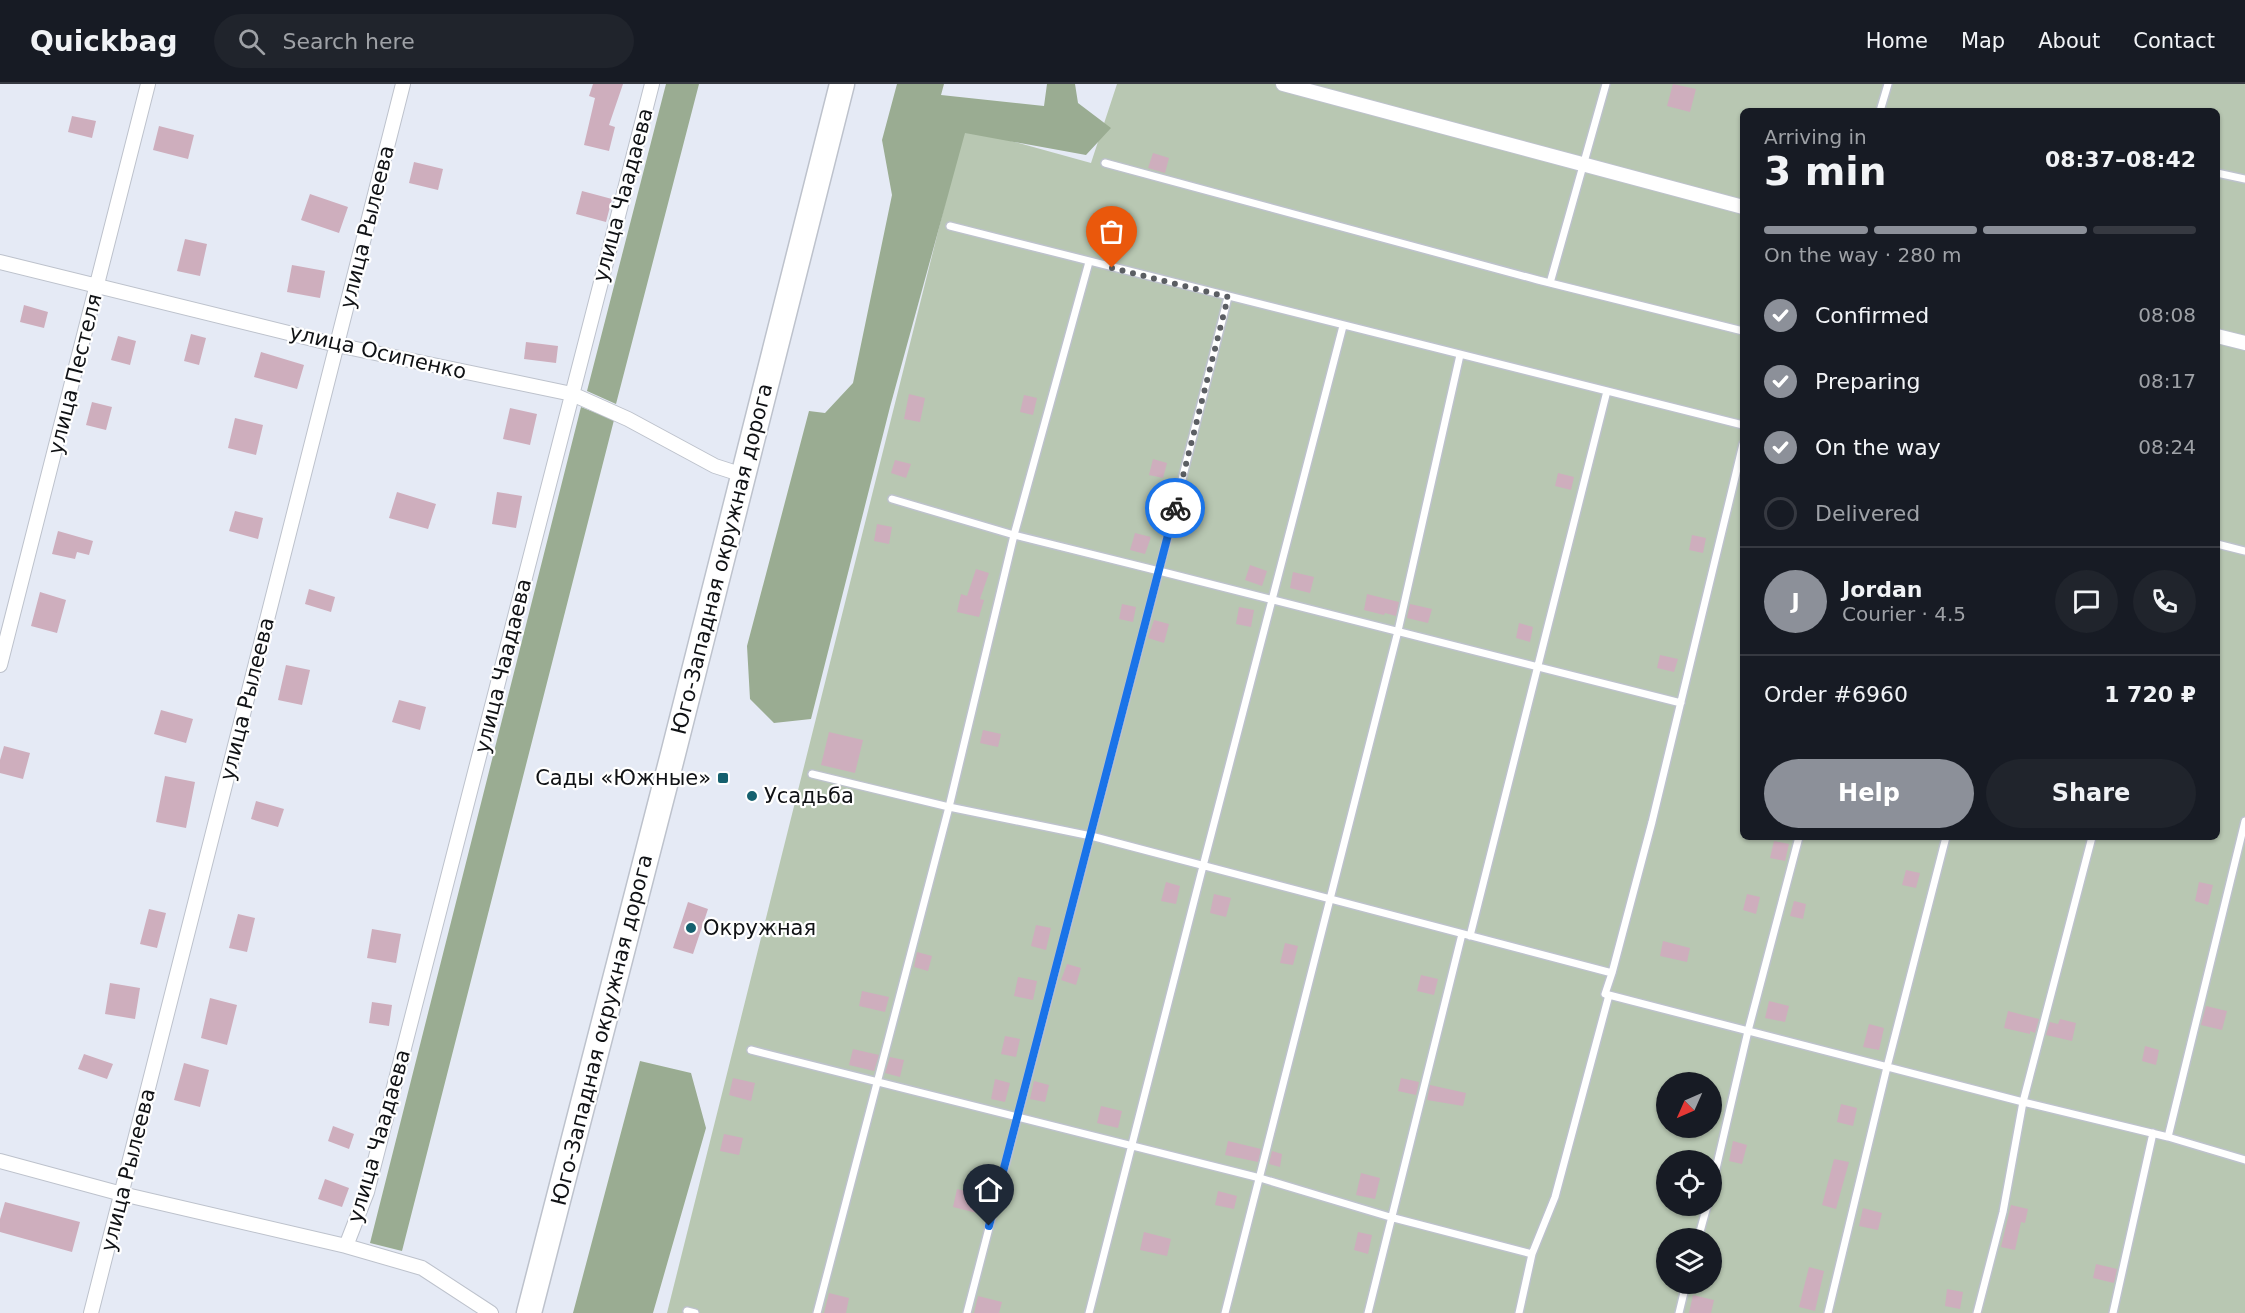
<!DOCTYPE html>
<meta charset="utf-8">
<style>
body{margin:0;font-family:"DejaVu Sans",sans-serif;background:#20242c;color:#f1f3f6;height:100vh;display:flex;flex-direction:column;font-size:22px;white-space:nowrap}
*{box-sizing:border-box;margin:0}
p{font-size:20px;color:#9ea1a6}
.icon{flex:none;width:33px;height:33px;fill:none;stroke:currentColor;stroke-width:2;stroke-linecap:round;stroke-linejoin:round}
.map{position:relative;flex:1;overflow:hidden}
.panel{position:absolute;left:1740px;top:24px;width:480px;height:732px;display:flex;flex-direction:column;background:#171b24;border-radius:9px;box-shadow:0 2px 4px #0004}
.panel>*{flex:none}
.needle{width:39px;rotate:225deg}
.fabs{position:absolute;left:1656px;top:988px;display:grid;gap:12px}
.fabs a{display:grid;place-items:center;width:66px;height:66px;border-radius:50%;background:#171b24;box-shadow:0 2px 4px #0004;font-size:30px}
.pin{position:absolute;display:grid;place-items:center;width:51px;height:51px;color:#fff;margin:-62px -26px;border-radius:50% 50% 50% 0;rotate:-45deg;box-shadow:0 0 6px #0007}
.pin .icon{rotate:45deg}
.courier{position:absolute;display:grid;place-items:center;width:60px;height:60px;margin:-30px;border:4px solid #1a73e8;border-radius:50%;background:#fff;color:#222;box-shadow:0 2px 8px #0007}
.headline em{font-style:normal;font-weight:700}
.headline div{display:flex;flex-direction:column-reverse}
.headline{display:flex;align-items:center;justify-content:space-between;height:102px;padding:0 24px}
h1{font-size:39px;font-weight:700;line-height:45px}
.bar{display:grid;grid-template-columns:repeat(4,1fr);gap:9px 6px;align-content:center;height:72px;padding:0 24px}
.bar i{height:8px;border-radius:4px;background:#363941}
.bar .active{background:#8c9099}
.bar p{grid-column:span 4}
.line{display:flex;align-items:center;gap:15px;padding:0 24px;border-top:2px solid #363941}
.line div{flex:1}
.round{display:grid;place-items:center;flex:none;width:63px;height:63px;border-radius:32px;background:#20242c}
ol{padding:0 24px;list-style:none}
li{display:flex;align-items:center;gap:18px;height:66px}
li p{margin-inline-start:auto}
li .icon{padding:6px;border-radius:50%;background:#8c9099;color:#fff;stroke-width:4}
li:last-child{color:#9ea1a6}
li i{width:33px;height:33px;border:3px solid #363941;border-radius:50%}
.primary-button{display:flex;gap:12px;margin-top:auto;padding:12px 24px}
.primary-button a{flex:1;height:69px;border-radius:36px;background:#8c9099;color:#fff;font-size:24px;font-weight:700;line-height:69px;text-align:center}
.primary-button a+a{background:#20242c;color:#f1f3f6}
header{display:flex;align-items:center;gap:36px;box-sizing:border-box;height:84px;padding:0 30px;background:#171b24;border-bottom:2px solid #363941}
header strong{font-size:28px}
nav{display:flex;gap:33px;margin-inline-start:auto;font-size:21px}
.search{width:420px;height:54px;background:#20242c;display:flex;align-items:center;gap:15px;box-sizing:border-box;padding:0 21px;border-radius:33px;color:#9ea1a6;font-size:22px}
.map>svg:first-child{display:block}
.green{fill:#b8c7b2;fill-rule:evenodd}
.forest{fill:#9aac92}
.building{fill:#ceaebd}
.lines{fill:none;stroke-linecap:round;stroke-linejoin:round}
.service-casing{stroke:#bdc2cc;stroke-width:10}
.minor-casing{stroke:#bdc2cc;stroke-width:16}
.trunk-casing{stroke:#bdc2cc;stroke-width:27}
.service{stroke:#fff;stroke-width:7}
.minor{stroke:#fff;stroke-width:14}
.trunk{stroke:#fff;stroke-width:24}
.done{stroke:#5b5e63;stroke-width:6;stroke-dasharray:0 10.8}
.route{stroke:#1a73e8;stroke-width:8}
.poi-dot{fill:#15606e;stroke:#fff;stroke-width:2}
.labels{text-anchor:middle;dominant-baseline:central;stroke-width:4.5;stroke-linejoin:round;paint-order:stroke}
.street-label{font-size:21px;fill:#101215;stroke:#fff}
.poi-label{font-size:21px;fill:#101215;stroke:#fff;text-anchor:start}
</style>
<header>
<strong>Quickbag</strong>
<div class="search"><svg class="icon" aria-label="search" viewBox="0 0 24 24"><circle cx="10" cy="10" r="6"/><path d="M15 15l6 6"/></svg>Search here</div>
<nav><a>Home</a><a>Map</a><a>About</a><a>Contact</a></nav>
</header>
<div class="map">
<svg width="2245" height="1229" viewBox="0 0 2245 1229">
<rect width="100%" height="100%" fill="#e5eaf5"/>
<path class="green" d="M1117,0H2245V1229H667L964,44L1091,79ZM1743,27H2217V753H1743ZM1666,999H1712V1044H1666ZM1666,1077H1712V1122H1666ZM1666,1155H1712V1200H1666Z"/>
<path class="forest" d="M666,0H699L616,320L587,307Z
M897,0H944L941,11L1044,22L1047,0H1075L1078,19L1111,44L1086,71L965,49L890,323L811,635L774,639L750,615L747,562L809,327L825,329L853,299L892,111L882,56Z
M581,323L614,336L402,1167L370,1159Z
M640,977L691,989L706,1044L653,1229H573Z"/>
<path class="building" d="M593,0H623L609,41L615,43L609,67L584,61L595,14L589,12Z
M1673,0L1696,5L1690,28L1667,22Z
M72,32L96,37L92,54L68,48Z
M159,42L194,51L188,75L153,66Z
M1153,69L1169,74L1165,89L1148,84Z
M414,78L443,85L438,106L409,99Z
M582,107L612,115L606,138L576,130Z
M310,110L348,123L339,149L301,136Z
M185,155L207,160L200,192L177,187Z
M292,181L325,187L320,214L287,208Z
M24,221L48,228L44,244L20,238Z
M191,250L206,254L199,281L184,277Z
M118,252L136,257L130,281L111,276Z
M526,258L558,262L556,279L524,275Z
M261,268L304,281L297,305L254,293Z
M909,310L925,314L920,338L904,335Z
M1024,311L1037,314L1033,331L1020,328Z
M92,318L112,323L106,346L86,341Z
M510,324L537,330L530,361L503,355Z
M235,334L263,341L256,371L228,364Z
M1153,375L1167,379L1163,394L1149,391Z
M895,376L911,380L906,394L891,389Z
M1558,389L1574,393L1571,406L1555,402Z
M397,408L436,420L428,445L389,434Z
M497,408L522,412L516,444L492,440Z
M235,427L263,434L258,455L229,447Z
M877,440L892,443L889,460L874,457Z
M58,447L93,457L89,471L77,468L75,475L52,470Z
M1135,449L1151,453L1145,470L1130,466Z
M1692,451L1706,454L1703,469L1689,466Z
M1250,481L1267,487L1262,502L1245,496Z
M976,485L989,489L980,515L984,516L979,533L957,528L961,510L967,512Z
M1293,488L1314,493L1310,509L1290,504Z
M309,505L335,513L331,528L305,520Z
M40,508L66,516L57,549L31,542Z
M1367,510L1399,518L1396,532L1385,529L1384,531L1364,526Z
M1122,520L1136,523L1133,538L1119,535Z
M1410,520L1432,525L1428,539L1407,534Z
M1239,523L1254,526L1251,543L1236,540Z
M1154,536L1169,540L1164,559L1148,554Z
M1519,539L1533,543L1530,558L1516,554Z
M1660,571L1678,575L1674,588L1657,584Z
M286,581L310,586L302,621L278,616Z
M399,616L426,623L420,646L392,638Z
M161,626L193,635L186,659L154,650Z
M983,646L1001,650L998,663L980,659Z
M829,648L863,656L855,689L821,681Z
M4,662L30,669L23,695L0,689V676Z
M165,692L195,698L186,744L156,738Z
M256,717L284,725L278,743L251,735Z
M1774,757L1789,760L1785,777L1770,774Z
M1906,786L1920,789L1916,804L1902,801Z
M1166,798L1180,802L1176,820L1161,817Z
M2199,798L2213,801L2208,821L2195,817Z
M1214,810L1231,814L1226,833L1210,829Z
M1747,810L1760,813L1756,830L1743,826Z
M1794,817L1806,820L1803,835L1790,832Z
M688,818L708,825L693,870L673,864Z
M149,825L166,829L157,864L140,860Z
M238,830L255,834L247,868L229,864Z
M1036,841L1051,844L1046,866L1031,862Z
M372,845L401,850L396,879L367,874Z
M1663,857L1690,864L1687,878L1660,872Z
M1285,859L1298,862L1293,881L1280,879Z
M917,868L932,872L928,887L914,883Z
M1067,880L1081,884L1076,901L1061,896Z
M1421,891L1438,895L1434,911L1417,907Z
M1018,893L1037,897L1033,916L1014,912Z
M110,899L140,904L135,935L105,930Z
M862,907L889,913L885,928L859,922Z
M210,914L237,921L227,961L201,954Z
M1769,917L1789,922L1785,938L1765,934Z
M372,918L392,921L389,942L369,939Z
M2206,922L2227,927L2222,946L2201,941Z
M2008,927L2039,935L2035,949L2030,947V950L2004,944Z
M2060,935L2076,939L2072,957L2046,951L2050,938L2058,940Z
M1869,940L1884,944L1879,966L1863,963Z
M1005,952L1020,955L1016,973L1001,970Z
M2145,962L2159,966L2156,981L2142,977Z
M853,965L879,971L874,987L849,981Z
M84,970L113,980L107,995L78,985Z
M890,973L904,976L900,993L885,989Z
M184,979L209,986L200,1023L174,1016Z
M733,994L755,999L751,1017L729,1011Z
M1401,994L1419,998L1416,1011L1398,1007Z
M995,995L1010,999L1005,1018L991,1015Z
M1034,997L1049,1001L1045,1018L1030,1015Z
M1430,1001L1466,1009L1463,1022L1427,1016Z
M1841,1020L1857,1024L1853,1042L1837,1038Z
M1101,1022L1122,1027L1118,1044L1097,1039Z
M333,1042L354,1050L349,1065L328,1057Z
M724,1050L743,1054L739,1071L720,1067Z
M1228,1057L1261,1065L1258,1078L1225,1071Z
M1733,1057L1747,1061L1742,1080L1729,1077Z
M1272,1067L1282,1070L1280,1083L1269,1080Z
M1834,1075L1849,1078L1836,1125L1822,1121Z
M1361,1089L1380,1094L1375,1115L1356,1111Z
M325,1095L349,1104L342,1123L318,1115Z
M957,1105L981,1111L977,1129L953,1123Z
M1218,1107L1237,1112L1234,1125L1215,1121Z
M5,1118L80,1138L72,1168L0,1148V1135Z
M2011,1121L2028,1125L2025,1139L2021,1138L2015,1166L2001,1163Z
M1863,1124L1882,1129L1878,1146L1859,1142Z
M1144,1148L1171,1155L1167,1172L1140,1166Z
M1358,1148L1372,1151L1368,1170L1354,1166Z
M2096,1180L2117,1185L2114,1199L2093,1194Z
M1809,1183L1824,1187L1815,1227L1799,1223Z
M1947,1205L1963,1208L1960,1225L1945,1222Z
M829,1209L849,1214L846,1229H824Z
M1693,1211L1714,1216L1711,1229H1689Z
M978,1212L1002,1218L999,1229H974Z"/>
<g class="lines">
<g class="service-casing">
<path id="service" d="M1880,27L1888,0
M1105,79L1538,196L1743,247
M2217,89L2245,95
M950,142L1743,341
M1550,199L1606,0
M1228,213L1159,487L1681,619
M892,415L1014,451L1159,487L967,1229
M2217,460L2245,467
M812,690L949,723L1091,752L1612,889L1605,910L2023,1018L2168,1053L2245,1076
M1470,852L1607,307
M1612,889L1652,738L1743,360
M751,966L1260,1094L1390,1133L1532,1170
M2168,1053L2245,737
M1712,1102L1748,947L1799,753
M1698,1155L1707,1122
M687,1227L695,1229
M817,1229L949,723L1014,451L1089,178
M1089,1229L1203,782L1343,242
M1225,1229L1398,547L1460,271
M1368,1229L1462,850
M1519,1229L1532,1170L1555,1113L1609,911
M1679,1229L1686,1200
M1828,1229L1887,983L1946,753
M1977,1229L2003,1128L2023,1018L2092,753
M2113,1229L2153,1049"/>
</g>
<g class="minor-casing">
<path id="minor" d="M1283,0L1743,123
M0,178L337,261L572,310L628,335L715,382L743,391
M2217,252L2245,259
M0,581L148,0
M0,1077L122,1110L346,1162L422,1184L491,1229
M346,1162L367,1108L652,0
M91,1229L403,0"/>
</g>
<g class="trunk-casing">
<path id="trunk" d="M529,1229L673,670L842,0"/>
</g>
<use href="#service" class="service"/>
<use href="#minor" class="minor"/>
<use href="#trunk" class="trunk"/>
</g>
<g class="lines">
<path class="done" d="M1112,184L1228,213L1175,424"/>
<path class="route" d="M989,1142L1175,424"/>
</g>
<g class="poi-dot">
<rect x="717" y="688" width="12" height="12" rx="3"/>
<circle cx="752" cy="712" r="6"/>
<circle cx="691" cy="844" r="6"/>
</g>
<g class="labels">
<g class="street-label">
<text transform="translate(623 111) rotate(-75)">улица Чаадаева</text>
<text transform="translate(367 143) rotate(-76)">улица Рылеева</text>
<text transform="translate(378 268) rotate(13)">улица Осипенко</text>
<text transform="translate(75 290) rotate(-76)">улица Пестеля</text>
<text transform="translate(722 475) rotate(-76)">Юго-Западная окружная дорога</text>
<text transform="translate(503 582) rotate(-76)">улица Чаадаева</text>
<text transform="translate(247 615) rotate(-76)">улица Рылеева</text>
<text transform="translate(602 946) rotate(-76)">Юго-Западная окружная дорога</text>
<text transform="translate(379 1052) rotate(-74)">улица Чаадаева</text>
<text transform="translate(128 1086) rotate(-76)">улица Рылеева</text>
</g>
<g class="poi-label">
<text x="711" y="694" text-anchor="end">Сады «Южные»</text>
<text x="764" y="712">Усадьба</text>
<text x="703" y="844">Окружная</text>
</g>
</g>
</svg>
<div class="fabs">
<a><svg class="needle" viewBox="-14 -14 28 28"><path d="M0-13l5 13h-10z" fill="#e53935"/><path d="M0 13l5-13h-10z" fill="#9ea1a6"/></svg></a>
<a><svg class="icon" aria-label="locate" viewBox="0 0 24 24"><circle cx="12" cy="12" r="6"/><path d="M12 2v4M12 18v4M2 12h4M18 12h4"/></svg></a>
<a><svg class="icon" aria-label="layers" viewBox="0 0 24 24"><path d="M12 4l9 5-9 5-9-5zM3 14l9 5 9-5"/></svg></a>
</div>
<div class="pin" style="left:1112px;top:184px;background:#ea580c"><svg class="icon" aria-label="bag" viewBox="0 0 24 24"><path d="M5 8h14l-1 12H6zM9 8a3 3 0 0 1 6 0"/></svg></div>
<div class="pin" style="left:989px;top:1142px;background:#1f2937"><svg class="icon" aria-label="home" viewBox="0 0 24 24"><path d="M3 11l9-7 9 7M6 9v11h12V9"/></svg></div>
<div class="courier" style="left:1175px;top:424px"><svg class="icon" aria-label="bike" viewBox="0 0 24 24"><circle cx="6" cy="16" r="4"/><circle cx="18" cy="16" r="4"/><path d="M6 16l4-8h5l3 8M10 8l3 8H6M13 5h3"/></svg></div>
<section class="panel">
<div class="headline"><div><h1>3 min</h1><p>Arriving in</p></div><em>08:37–08:42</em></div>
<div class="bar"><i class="active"></i><i class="active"></i><i class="active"></i><i></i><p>On the way · 280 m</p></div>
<ol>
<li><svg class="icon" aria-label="check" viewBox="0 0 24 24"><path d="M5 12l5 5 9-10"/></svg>Confirmed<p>08:08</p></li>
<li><svg class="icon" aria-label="check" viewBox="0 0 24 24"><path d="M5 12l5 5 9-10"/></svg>Preparing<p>08:17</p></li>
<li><svg class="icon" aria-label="check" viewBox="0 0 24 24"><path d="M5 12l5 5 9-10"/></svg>On the way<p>08:24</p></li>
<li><i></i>Delivered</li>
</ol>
<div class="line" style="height:108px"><b class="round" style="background:#8c9099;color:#fff">J</b><div><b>Jordan</b><p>Courier · 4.5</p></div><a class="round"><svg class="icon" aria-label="chat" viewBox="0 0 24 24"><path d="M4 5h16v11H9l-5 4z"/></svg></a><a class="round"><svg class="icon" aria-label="phone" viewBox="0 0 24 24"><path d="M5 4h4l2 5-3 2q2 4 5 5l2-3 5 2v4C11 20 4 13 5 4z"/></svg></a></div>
<div class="line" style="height:78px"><div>Order #6960</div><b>1 720 ₽</b></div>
<div class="primary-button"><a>Help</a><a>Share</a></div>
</section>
</div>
